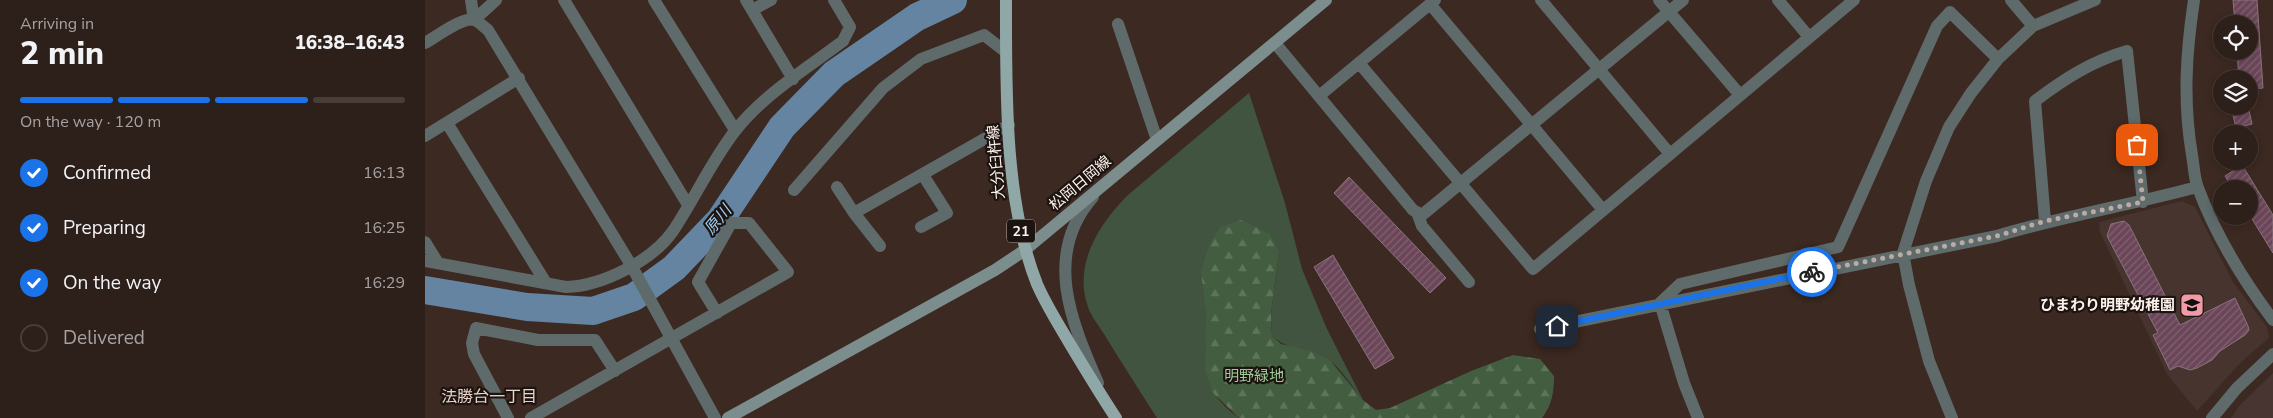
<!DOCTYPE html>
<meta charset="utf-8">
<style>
body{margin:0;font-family:"Nunito Sans","Noto Sans JP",sans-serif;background:#352722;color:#f1f3f6;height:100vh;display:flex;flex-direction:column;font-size:19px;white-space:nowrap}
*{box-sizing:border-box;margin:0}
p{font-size:16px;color:#a7a2a2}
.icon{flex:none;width:28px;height:28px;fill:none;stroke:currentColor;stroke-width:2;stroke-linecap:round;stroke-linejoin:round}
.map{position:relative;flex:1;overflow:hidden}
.side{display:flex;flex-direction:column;background:#2d1f19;width:425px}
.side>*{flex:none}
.controls{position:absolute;left:1788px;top:15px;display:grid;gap:10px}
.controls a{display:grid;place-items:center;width:45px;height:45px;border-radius:50%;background:#2d1f19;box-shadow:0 2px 8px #0003,0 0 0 1px #483d38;font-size:25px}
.pin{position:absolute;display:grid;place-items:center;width:42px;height:42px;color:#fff;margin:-21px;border-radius:10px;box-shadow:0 2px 8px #0006}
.courier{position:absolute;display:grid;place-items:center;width:50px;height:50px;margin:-25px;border:4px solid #1a73e8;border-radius:50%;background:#fff;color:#222;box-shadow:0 1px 6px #0007}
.overview em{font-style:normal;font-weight:800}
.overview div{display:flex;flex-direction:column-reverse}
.overview{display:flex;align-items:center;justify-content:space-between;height:85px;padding:0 20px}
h1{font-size:32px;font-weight:800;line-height:38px}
.bar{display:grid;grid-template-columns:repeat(4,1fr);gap:8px 5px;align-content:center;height:60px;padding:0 20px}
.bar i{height:6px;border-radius:4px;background:#483d38}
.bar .selected{background:#1a73e8}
.bar p{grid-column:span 4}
ol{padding:0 20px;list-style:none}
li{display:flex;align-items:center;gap:15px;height:55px}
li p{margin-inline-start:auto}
li .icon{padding:5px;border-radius:50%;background:#1a73e8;color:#fff;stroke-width:4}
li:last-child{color:#a7a2a2}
li i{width:28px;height:28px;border:2px solid #483d38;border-radius:50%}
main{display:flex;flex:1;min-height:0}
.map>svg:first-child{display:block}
.commercial{fill:#483431}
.education{fill:#47342f}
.grass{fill:#41543f}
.forest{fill:url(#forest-firs)}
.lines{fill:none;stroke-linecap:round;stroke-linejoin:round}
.river{stroke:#6484a1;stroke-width:28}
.building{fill:url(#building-hatch);stroke:#89737e}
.minor{stroke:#5f6b6b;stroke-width:12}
.tertiary{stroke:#5f6b6b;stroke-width:12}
.secondary{stroke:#7b8d8d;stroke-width:12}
.primary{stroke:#8fa7a7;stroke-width:12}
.done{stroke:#baaba5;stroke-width:5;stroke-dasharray:0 9}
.route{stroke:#1a73e8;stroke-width:6}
.labels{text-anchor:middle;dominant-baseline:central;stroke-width:4.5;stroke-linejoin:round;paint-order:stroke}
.shield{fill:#1c1410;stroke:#baafaa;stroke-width:1}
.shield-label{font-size:14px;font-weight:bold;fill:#fef1ec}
.street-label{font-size:15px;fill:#fef1ec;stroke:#1c1410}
.poi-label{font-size:15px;font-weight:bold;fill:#fef1ec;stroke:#1c1410;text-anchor:end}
.park-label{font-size:15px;fill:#9ecd99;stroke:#1c1410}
.water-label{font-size:16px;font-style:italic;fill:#a4cff5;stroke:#1c1410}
.neighbourhood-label{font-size:16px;fill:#edd4ca;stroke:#1c1410}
</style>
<main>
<section class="side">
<div class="overview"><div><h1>2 min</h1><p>Arriving in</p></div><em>16:38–16:43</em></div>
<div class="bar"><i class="selected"></i><i class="selected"></i><i class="selected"></i><i></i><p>On the way · 120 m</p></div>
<ol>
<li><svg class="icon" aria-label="check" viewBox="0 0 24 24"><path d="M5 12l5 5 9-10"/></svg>Confirmed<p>16:13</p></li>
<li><svg class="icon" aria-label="check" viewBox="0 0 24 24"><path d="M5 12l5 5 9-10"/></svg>Preparing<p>16:25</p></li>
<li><svg class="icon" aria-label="check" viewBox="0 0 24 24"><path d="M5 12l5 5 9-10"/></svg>On the way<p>16:29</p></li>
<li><i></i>Delivered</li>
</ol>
</section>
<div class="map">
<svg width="1848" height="418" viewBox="0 0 1848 418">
<defs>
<pattern id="forest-firs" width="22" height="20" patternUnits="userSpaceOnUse" patternTransform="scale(1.25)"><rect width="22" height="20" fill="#425d3f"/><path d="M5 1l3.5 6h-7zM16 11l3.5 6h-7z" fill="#5e755b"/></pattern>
<pattern id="building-hatch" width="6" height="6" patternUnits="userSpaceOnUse" patternTransform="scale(1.25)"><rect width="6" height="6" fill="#6b4659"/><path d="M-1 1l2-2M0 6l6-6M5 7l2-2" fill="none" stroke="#816171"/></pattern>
</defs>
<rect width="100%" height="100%" fill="#3c2921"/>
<path class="commercial" d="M1848,373V418H1806L1815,405Z"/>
<path class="education" d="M1757,201L1770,207L1808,282L1842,327L1844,338L1816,362L1772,411L1742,374L1675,232L1674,222Z"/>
<path class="grass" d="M824,93L860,203L877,269L902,329L938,400C929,389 913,364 901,358C884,349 862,350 847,336L846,314L854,252L776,273C778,287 781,301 781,315C783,359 770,387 814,418H732C714,390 696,362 679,334C674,326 666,316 663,307C648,264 674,224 703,195Z"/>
<path class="forest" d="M816,220L845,234L854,252L846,314L847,336L856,344L886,351L904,359L938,400L951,410L965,408L1046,371L1088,355L1115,359L1129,376C1129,392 1127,405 1117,418H814L787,392L780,369L781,314L776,273L784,245L795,227Z"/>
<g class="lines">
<path class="river" d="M0,290L102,307L168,311L209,297L249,268L295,220L357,127L409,74L492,17L528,0"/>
</g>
<path class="building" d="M1808,0H1832L1838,88L1824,89V79H1814L1812,51H1824V24H1810Z
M1806,106H1823L1827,124L1811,128Z
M1817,165L1848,215V253L1824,214V189H1808L1800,176Z
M924,177L1021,278L1005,293L909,193Z
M1699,221L1704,225L1755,325L1810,298L1823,326L1824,330L1820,335L1795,351L1787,360L1772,368L1765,370L1753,366L1745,370L1728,335L1733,333L1682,236L1686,224Z
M908,255L969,358L950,369L889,267Z"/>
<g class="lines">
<path class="minor" d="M46,0L49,20
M139,0L263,205
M229,0L310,130
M321,0L368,79
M1116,0L1245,154
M1234,0L1315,95
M1353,0L1384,37
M1586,0L1608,26
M1769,0C1761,53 1758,102 1767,155C1769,166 1769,178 1773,188C1791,236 1818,280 1848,320
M1005,4L1178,210
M327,10L346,0
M49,20L71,0
M693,24L732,140
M934,63L1108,269L1429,0
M894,96L1010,0
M22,123L121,283
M0,136L94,78
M412,187L429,213L584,125
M369,190L458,88L496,59L559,35L581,52
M668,197C617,255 647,323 673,383
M429,213L455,246
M993,215L997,226L1044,282
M1620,221L1610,101C1639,79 1667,61 1702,51L1718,202
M496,227L522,213L498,175
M0,242L13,263
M0,261L141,287C177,286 227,261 248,231C270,198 286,162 310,131C339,94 381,69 418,41L425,27L409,0
M1235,303L1255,284L1413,247L1512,26L1525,12L1573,59
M1235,303L1259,383L1273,418
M1115,329L1572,236C1638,216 1706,205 1772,187
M83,418L49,354L47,343L51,328L113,340H170L190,371
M106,418L363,272L324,223H306L273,282L292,313
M1527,418L1504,361L1484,285L1478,253L1501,181L1524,127L1546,93L1573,59L1608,26L1670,0
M1787,418L1812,388L1848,354"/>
<path class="tertiary" d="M0,43C11,37 38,16 50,20C54,22 59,27 63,30L206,265L290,418
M850,43L988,210L997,215L1258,0"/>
<path class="secondary" d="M303,418L570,270L600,250L901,0"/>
<path class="primary" d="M581,0C581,89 579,201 612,284C621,305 634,325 645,344C660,369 675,394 691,418"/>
</g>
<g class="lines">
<path class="done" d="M1387,272L1572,236L1620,221L1718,202L1712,145"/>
<path class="route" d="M1132,326L1387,272"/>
</g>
<defs>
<g id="school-square" transform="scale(1.25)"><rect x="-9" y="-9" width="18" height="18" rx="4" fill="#f39aa8" stroke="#1c1410"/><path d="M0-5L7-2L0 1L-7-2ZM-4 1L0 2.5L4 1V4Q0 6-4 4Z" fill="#111"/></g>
</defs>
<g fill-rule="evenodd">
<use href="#school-square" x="1767" y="305"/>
</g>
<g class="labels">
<rect class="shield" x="582" y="219.5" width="28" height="23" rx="4"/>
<g class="shield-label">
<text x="596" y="231">21</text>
</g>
<g class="street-label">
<text transform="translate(571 162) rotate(-95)">大分臼杵線</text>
<text transform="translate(655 183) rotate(-40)">松岡日岡線</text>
</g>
<g class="poi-label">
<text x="1750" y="305">ひまわり明野幼稚園</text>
</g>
<g class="park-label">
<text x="829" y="376">明野緑地</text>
</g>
<g class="water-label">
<text transform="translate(293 220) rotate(-51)">原川</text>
</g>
<g class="neighbourhood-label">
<text x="64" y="397">法勝台一丁目</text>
</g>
</g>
</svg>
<div class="controls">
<a><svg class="icon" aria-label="locate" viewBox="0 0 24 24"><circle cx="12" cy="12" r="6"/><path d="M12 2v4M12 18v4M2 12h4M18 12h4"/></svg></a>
<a><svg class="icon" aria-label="layers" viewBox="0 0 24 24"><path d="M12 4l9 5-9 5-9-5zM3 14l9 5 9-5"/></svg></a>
<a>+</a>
<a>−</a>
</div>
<div class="pin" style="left:1712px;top:145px;background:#ea580c"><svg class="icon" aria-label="bag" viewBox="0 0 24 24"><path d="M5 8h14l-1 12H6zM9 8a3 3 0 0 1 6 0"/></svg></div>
<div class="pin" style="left:1132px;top:326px;background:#1f2937"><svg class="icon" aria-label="home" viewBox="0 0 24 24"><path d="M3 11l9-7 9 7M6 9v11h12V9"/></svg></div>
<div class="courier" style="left:1387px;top:272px"><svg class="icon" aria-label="bike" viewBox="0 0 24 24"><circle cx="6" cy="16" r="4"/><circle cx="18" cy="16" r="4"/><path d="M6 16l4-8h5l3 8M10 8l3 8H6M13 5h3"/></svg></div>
</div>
</main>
